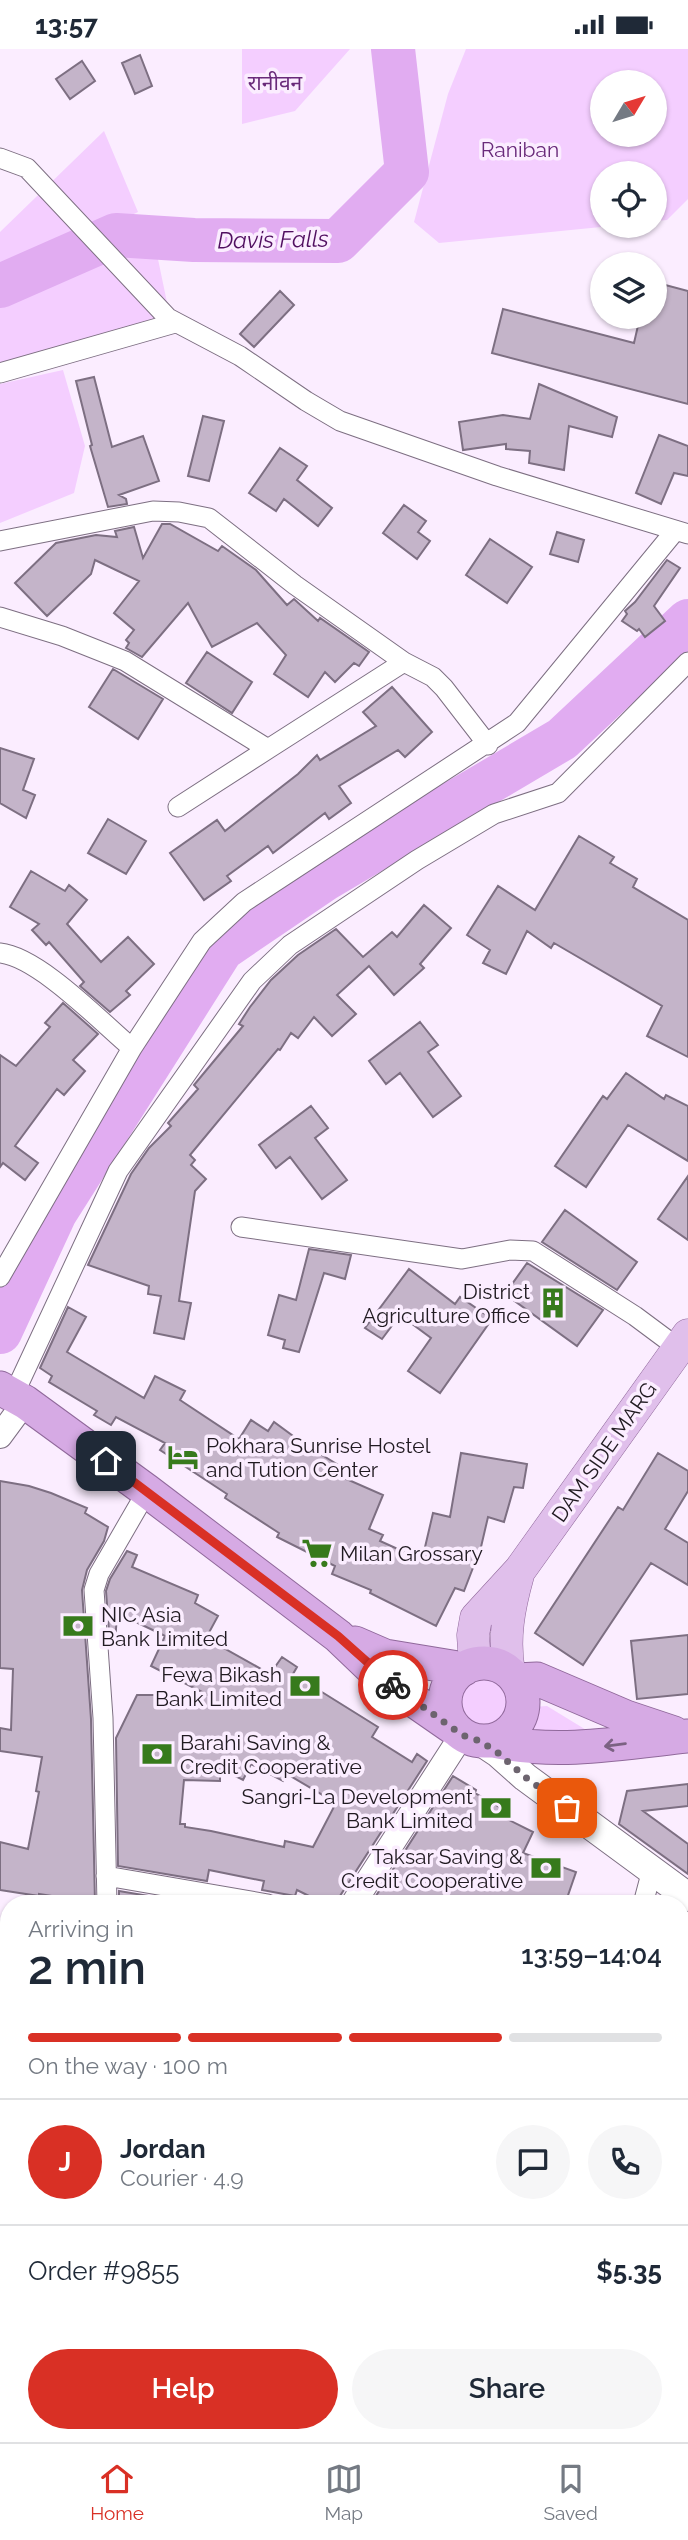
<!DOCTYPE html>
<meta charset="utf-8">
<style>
body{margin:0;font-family:Raleway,"Noto Sans Devanagari",sans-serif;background:#f6f6f7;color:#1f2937;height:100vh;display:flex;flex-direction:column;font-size:26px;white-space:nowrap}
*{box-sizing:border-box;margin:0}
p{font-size:23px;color:#747a83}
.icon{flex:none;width:38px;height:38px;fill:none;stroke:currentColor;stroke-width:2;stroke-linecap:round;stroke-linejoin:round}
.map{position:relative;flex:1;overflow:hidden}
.drawer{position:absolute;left:0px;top:1846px;width:690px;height:548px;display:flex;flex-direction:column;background:#fff;border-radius:28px 28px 0 0;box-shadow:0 2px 5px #0004}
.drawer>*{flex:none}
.needle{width:46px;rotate:52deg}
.fabs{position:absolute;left:590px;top:21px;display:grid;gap:14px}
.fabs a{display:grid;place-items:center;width:77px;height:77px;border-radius:50%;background:#fff;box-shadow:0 2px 5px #0004;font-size:35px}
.pin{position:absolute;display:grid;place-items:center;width:60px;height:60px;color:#fff;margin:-30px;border-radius:14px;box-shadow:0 4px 10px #0006}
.courier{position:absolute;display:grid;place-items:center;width:70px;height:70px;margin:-35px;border:5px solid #d93025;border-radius:50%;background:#fff;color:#222;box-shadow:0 2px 9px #0007}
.head em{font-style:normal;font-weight:600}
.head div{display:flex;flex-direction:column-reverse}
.head{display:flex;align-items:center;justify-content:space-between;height:119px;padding:0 28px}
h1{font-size:46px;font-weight:600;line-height:52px}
.bar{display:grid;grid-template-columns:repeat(4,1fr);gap:10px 7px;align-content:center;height:84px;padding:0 28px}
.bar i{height:9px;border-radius:5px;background:#e0e1e3}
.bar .current{background:#d93025}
.bar p{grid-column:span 4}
.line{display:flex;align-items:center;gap:18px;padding:0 28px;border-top:2px solid #e0e1e3}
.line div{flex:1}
.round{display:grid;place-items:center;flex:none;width:74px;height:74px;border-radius:37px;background:#f6f6f7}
.cta{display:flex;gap:14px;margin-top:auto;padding:14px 28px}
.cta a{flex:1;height:80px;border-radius:42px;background:#d93025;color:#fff;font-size:28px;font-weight:600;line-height:80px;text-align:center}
.cta a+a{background:#f6f6f7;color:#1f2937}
.status{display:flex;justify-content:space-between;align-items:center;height:49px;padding:0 35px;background:#fff;direction:ltr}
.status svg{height:19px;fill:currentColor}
.tabs{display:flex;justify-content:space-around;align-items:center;height:98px;border-top:2px solid #e0e1e3;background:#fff;font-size:19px;color:#747a83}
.tabs a{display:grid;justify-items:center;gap:4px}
.tabs .current{color:#d93025}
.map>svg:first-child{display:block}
.green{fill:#f4ceff;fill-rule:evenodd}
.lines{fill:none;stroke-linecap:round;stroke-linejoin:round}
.river{stroke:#e1acf1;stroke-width:44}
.building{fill:#c4b4c9;stroke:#7d6f82;stroke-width:2;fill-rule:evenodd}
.minor-casing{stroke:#7d6f82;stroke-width:21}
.tertiary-casing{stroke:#7d6f82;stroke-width:26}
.secondary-casing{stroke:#7d6f82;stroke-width:30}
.primary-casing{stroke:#90699b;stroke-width:33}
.trunk-casing{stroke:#90699b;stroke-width:35}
.minor{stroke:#fff;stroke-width:19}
.tertiary{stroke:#fff;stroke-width:24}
.secondary{stroke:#fff;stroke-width:28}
.primary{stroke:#e0bfeb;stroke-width:32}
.trunk{stroke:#d6aae4;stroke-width:33}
.oneway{stroke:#7b6282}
.done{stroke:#6d646f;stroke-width:7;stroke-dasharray:0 12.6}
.route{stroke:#d93025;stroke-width:9}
.labels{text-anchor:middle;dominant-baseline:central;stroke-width:7;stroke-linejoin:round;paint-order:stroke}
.park-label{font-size:21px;fill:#692a7a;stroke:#fbedff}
.poi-label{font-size:21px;fill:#201a21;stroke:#fbedff;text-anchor:end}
.street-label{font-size:21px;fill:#201a21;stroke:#fbedff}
.water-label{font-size:23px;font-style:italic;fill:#500e60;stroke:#fbedff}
</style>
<div class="status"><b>13:57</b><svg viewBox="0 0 49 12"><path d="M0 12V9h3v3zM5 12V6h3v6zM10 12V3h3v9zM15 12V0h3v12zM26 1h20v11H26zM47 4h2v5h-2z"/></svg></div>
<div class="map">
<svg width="688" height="2393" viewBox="0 0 688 2393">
<rect width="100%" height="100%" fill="#fbedff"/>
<path class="green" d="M242,0H350L295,62L242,75Z
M466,0H688V150L667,171L655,172L654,124H602V177H611L439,194L414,173L448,45ZM602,33H654V86H602Z
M104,82L138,163L0,230V183Z
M154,191L169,263L146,276L104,284L74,298L0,317V244L56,217L117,192Z
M63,321L85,397L74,444L0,474V335Z
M458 1653a26 26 0 1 1 52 0a26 26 0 1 1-52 0Z
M547,1657L601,1690L531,1689L532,1658Z"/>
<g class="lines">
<path class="river" d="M0,237L116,186L194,191L338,192L407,123L393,0
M0,1283L55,1164L222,900L325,830L562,690L688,572"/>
</g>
<path class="building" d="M140,6L152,37L135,45L122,14Z
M82,12L95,32L70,50L56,30Z
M654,233L688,242V355L492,304L503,260L634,294L640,268H654Z
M280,242L294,256L254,298L240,285Z
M94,328L112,398L143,387L159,432L119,446L126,450L127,455L108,458L90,397L92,396L76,332Z
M539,335L617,368L612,388L569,377L564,421L529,414L530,402L506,400V395L463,401L459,373L503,366L530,370Z
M203,367L224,372L209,432L188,427Z
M659,386L688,397V427L674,424L661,455L636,444Z
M280,399L307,417L297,431L332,459L318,477L284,450L276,462L249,444Z
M404,456L426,472L418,483L430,492L417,510L383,484Z
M162,475H170L218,502L222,497L256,521L287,556L294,550L318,572L320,569L369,603L359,617L354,614L335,633L325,623L308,648L274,625L286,606L257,574L212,598L188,554L142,608L126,599L129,594L126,591L134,581L114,564L139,532L95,511L91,525L47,567L15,534L56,494L96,486L117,488L115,482L134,478L143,509Z
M557,483L584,491L578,513L550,505Z
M490,490L532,518L507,554L466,526Z
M667,511L680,519L654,557L665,572L645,588L639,580L637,582L622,572L627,565L625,562L635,553Z
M207,603L252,633L232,664L186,634Z
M113,620L163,650L138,690L89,658Z
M392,638L432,683L405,708L398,701L339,737L351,754L329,770L325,764L273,804L268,797L227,827L231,832L204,851L170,804L217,771L225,782L298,725L317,706L320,711L376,677L363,663Z
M0,699L34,710L23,741L35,746L26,769L0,754Z
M108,770L146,792L126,825L88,804Z
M579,787L614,808L610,814L637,830L633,838L688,871V1008L647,987L662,957L554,894L551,899L527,882L506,925L483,914L490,901L467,886L498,837L535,861Z
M31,822L65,842L69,836L87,851L67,875L101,913L128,888L154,915L126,942L130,946L110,963L80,937L84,933L49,893L46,896L32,881L39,875L10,858Z
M424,856L451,879L420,915L424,919L394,946L369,917L337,946L356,965L332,987L314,968L298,989L291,984L280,1001L278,1000L190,1106L195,1111L191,1116L206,1130L195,1142L179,1252L191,1254L184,1290L154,1284L161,1247L148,1245L149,1237L88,1216L131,1125L149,1099L171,1077L168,1074L198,1040L194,1036L243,977L239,975L250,958L271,931L298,906L336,880L363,908L392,883L397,888Z
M63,954L98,985L73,1011L85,1022L64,1046L57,1040L15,1097L38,1114L25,1131L3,1114L0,1118V1006L16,1017L50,978L45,974Z
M420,973L438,996L428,1003L461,1047L433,1068L400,1024L386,1035L369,1012Z
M626,1024L664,1050L666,1046L688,1057V1112L628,1076L586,1138L555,1117L603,1047L607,1050Z
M311,1057L328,1079L315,1089L347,1131L322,1150L290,1108L276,1119L259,1096Z
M688,1127V1191L658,1170Z
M565,1161L637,1213L617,1241L542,1193Z
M309,1200L351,1206L345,1230L324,1224L299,1303L283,1299L285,1291L268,1286L279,1246L296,1251Z
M527,1214L603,1261L577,1297L505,1245Z
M409,1220L455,1255L460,1248L492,1270L440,1344L408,1322L431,1289L400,1266L382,1290L365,1279Z
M68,1258L86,1268L67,1303L144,1349L155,1327L185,1342L180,1351L239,1390L251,1371L268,1382L274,1373L304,1395L340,1417L335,1425L383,1446L369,1480L383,1486L380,1492L422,1511L433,1464L450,1468L461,1404L527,1415L523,1439L514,1438L504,1473L488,1468L481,1498L464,1542L455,1539L436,1577L370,1544L371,1541L332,1525L335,1517L277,1488L279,1484L225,1449L227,1445L160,1401L165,1394L116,1368L111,1376L94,1366L97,1362L49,1333L52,1327L40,1319Z
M658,1404L688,1422V1442L665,1480L688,1494V1536L651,1514L583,1616L535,1584L618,1458L623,1461Z
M0,1432L29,1437L51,1444L87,1459L85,1464L108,1478L104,1492L87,1521L82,1541L91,1670L95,1854L39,1845V1847L0,1841V1793L28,1800L39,1743L36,1742L42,1708L0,1702V1679L11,1681L13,1620L0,1619Z
M127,1502L137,1506L132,1518L198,1546L195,1554L218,1567L206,1589L270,1625L282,1608L297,1618L293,1625L378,1678L372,1688L412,1713L417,1705L427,1712L340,1847L338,1855H325L297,1841L295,1847L262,1841L264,1832L209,1821L207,1832L118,1817L116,1689L137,1646H208L151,1617L165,1587L159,1584L117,1564L115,1596H110L106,1542L110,1530ZM251,1715L283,1732L287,1725L336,1754L313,1798L285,1792L284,1798L211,1782L185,1778V1775H180L184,1731L220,1732V1719L243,1731Z
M688,1586V1645L637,1650L631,1592Z
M453,1727L476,1741L475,1744L508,1763L505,1769L533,1783L523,1804L576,1823L565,1855H382L374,1850Z
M688,1735V1757L643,1762L688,1795V1825L619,1775L627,1742Z
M119,1842L196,1855H119Z"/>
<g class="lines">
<g class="minor-casing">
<path id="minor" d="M0,109L27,119L168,269L240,307L306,352L340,372L497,427L688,485
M0,324L175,274
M0,492L153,462L179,463L209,469L295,536L404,613
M0,568L62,587L125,612L268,700L404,613L433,628L444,639L488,696
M178,758L268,700
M0,904C39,908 101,973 132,999
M241,1178L462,1210L510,1201L533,1202L635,1267L678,1299
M0,1228L132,999L202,892L244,853L517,674L675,482
M14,1345L118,1122L252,932L290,896L417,811L494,765L558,744L688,613
M106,1827L268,1855
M107,1855L103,1669L94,1541L99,1525L147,1442
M643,1855L652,1821
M0,2055H9
M0,2234L9,2233
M191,2385L193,2393
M611,2385V2393
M114,2393L165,2385"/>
</g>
<g class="tertiary-casing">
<path id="tertiary" d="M0,1387L25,1353
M353,1855L462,1686
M216,2393L219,2385"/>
</g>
<g class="secondary-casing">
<path id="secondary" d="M480,1692L498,1704L525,1728L688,1848"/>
</g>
<g class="primary-casing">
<path id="primary" d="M475,1615L473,1586L476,1569L520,1521L688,1286
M509,1623C503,1589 509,1558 518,1526"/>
</g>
<g class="trunk-casing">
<path id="trunk" d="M0,1339L25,1353L147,1442L338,1587L383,1630L458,1682
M355,1594L385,1607L464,1620
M445 1653a39 39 0 1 1 78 0a39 39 0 1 1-78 0Z
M516,1631L537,1630L626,1668L674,1684
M493,1692C557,1706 624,1694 688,1687"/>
</g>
<use href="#minor" class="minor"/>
<use href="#tertiary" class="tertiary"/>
<use href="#secondary" class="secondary"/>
<use href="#primary" class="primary"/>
<use href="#trunk" class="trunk"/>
</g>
<defs><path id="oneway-shaft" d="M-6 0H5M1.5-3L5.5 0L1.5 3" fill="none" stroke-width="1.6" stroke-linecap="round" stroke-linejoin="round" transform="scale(1.75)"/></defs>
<use class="oneway" href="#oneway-shaft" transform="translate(615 1696) rotate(173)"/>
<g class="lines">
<path class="done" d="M393,1636L462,1686L480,1692L498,1704L525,1728L567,1759"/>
<path class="route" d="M106,1412L338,1587L393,1636"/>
</g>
<defs>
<g id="building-bare" transform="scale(2.415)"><path d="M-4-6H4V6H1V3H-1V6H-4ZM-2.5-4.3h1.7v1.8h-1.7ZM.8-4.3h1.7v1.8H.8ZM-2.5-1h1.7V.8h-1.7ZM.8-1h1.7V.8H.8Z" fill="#377a1c" stroke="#fbedff" stroke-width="2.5" paint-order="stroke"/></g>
<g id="hotel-bare" transform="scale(2.415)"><path d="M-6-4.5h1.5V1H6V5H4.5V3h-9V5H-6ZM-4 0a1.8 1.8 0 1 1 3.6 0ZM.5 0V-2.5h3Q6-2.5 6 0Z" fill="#377a1c" stroke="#fbedff" stroke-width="2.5" paint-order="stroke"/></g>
<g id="supermarket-bare" transform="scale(2.415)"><path d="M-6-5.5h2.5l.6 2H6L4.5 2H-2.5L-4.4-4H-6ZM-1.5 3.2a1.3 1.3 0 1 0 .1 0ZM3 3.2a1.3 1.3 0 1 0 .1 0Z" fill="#377a1c" stroke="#fbedff" stroke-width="2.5" paint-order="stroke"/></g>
<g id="bank-bare" transform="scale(2.415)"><path d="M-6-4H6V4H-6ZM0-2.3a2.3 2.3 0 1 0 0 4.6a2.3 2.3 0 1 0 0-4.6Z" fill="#377a1c" stroke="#fbedff" stroke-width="2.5" paint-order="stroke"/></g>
</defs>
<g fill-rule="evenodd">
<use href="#building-bare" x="553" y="1254"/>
<use href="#hotel-bare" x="183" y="1408"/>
<use href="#supermarket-bare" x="317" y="1504"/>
<use href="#bank-bare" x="78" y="1577"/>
<use href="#bank-bare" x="305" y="1637"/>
<use href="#bank-bare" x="157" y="1705"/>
<use href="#bank-bare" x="496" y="1759"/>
<use href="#bank-bare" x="546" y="1819"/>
</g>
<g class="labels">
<g class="park-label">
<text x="275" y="33">रानीवन</text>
<text x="520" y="100">Raniban</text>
</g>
<g class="poi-label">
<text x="530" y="1242">District<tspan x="530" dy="24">Agriculture Office</tspan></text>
<text x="206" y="1396" text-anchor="start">Pokhara Sunrise Hostel<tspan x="206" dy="24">and Tution Center</tspan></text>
<text x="340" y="1504" text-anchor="start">Milan Grossary</text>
<text x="101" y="1565" text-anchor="start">NIC Asia<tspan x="101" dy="24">Bank Limited</tspan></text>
<text x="282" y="1625">Fewa Bikash<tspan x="282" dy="24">Bank Limited</tspan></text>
<text x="180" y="1693" text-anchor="start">Barahi Saving &amp;<tspan x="180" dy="24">Credit Cooperative</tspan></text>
<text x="473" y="1747">Sangri-La Development<tspan x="473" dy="24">Bank Limited</tspan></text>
<text x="523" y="1807">Taksar Saving &amp;<tspan x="523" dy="24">Credit Cooperative</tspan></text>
</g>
<g class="street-label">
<text transform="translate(604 1403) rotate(-55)">DAM SIDE MARG</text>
</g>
<g class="water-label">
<text transform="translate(273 190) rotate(-1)">Davis Falls</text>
</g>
</g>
</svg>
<div class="fabs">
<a><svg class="needle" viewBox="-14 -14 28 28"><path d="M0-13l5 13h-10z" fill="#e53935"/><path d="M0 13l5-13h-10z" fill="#747a83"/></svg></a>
<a><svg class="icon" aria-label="locate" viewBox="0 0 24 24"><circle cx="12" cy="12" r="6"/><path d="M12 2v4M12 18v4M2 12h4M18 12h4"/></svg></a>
<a><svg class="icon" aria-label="layers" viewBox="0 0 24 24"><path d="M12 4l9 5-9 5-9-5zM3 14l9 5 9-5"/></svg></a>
</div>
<div class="pin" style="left:567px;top:1759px;background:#ea580c"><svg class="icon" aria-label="bag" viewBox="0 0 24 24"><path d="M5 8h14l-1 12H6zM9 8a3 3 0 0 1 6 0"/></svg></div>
<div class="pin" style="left:106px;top:1412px;background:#1f2937"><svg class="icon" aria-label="home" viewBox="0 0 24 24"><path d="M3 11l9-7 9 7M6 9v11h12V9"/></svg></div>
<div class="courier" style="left:393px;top:1636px"><svg class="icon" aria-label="bike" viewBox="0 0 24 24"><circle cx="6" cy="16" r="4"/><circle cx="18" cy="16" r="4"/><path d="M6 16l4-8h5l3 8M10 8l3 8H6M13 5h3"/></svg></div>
<section class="drawer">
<div class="head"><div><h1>2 min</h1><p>Arriving in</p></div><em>13:59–14:04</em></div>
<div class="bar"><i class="current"></i><i class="current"></i><i class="current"></i><i></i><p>On the way · 100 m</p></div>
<div class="line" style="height:126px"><b class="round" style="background:#d93025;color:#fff">J</b><div><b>Jordan</b><p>Courier · 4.9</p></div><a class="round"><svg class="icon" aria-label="chat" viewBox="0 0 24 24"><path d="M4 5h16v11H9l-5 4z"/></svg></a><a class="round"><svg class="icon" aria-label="phone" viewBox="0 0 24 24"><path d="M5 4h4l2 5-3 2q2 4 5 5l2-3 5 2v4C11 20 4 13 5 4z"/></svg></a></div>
<div class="line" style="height:91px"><div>Order #9855</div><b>$5.35</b></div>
<div class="cta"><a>Help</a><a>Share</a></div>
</section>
</div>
<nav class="tabs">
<a class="current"><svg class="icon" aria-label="home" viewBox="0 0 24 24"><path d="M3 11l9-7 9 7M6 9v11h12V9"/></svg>Home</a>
<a><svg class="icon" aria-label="map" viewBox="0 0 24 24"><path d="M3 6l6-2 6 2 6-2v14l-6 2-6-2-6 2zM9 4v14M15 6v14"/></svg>Map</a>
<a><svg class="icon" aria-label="saved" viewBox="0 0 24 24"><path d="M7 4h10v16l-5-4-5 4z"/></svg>Saved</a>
</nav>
